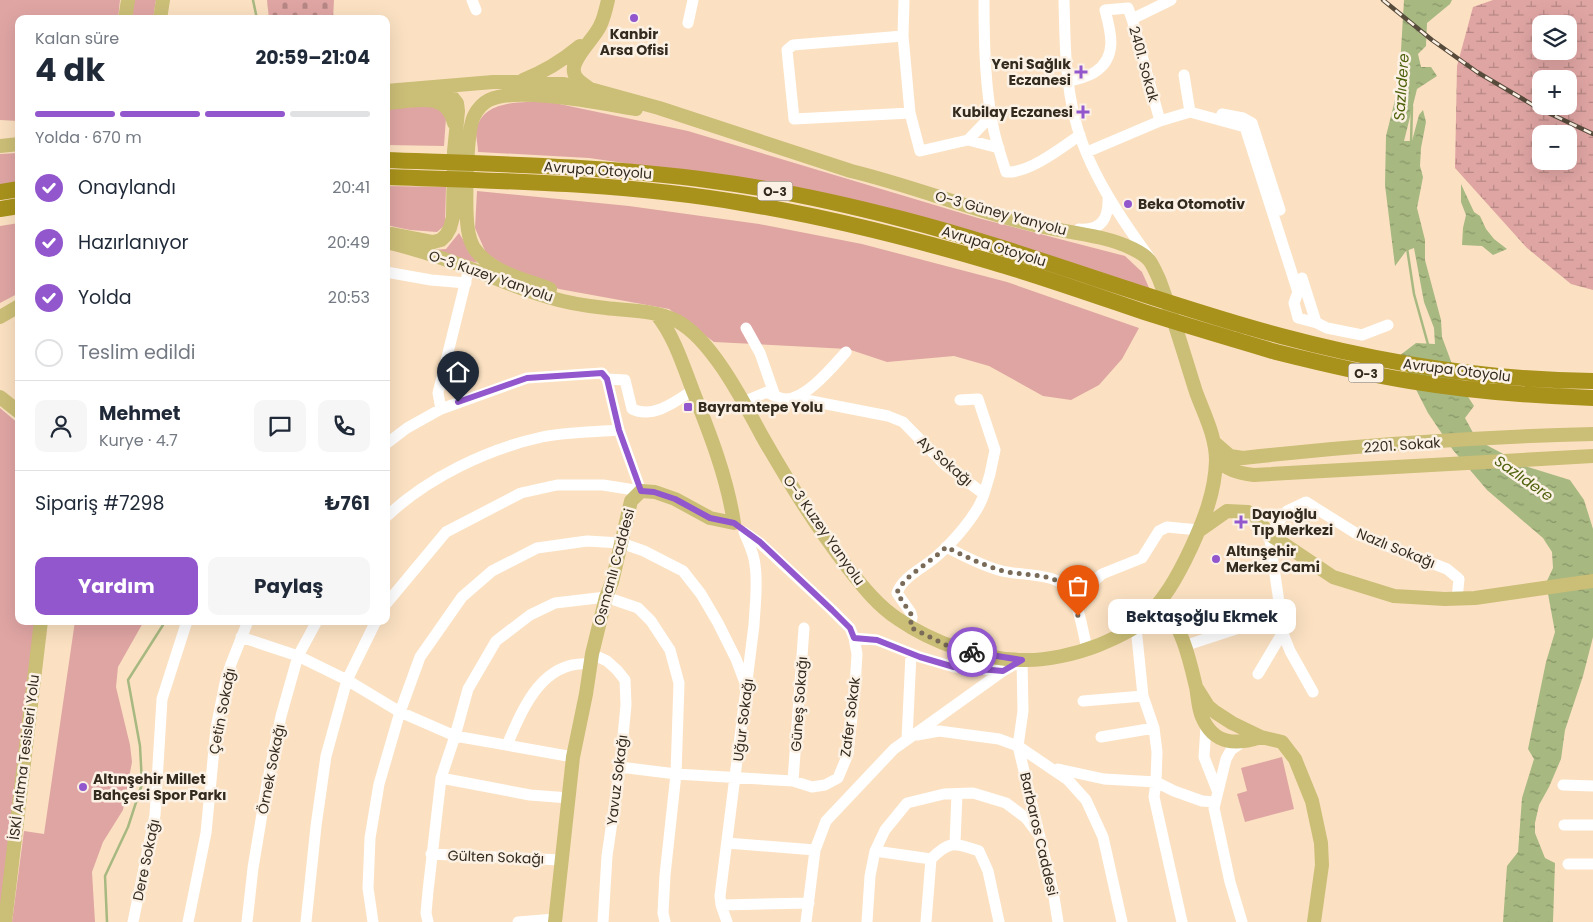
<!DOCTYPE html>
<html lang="tr">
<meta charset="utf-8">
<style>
body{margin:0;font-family:Poppins,sans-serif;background:#f6f6f7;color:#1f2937;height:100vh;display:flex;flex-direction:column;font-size:19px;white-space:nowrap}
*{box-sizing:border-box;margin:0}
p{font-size:16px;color:#747a83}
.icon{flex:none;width:28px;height:28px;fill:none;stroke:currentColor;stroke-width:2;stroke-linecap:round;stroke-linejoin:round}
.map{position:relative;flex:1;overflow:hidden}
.panel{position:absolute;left:15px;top:15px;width:375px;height:610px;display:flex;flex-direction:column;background:#fff;border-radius:10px;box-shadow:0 5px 20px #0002}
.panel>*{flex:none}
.tools{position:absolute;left:1532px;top:15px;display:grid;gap:10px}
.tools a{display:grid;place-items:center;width:45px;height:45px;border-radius:10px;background:#fff;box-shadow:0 5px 20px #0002;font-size:25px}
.pin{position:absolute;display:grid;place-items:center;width:42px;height:42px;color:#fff;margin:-51px -21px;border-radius:50% 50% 50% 0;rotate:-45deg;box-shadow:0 0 5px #0007}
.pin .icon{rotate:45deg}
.courier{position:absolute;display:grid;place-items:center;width:50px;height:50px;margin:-25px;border:4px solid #9256cd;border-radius:50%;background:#fff;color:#222;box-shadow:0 1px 6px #0007}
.bubble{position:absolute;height:35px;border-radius:10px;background:#fff;box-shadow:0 5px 20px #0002;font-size:16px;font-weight:700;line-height:35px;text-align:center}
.summary em{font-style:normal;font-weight:700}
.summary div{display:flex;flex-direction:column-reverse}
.summary{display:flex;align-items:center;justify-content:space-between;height:85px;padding:0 20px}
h1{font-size:32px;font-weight:700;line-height:38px}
.bar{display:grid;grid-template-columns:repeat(4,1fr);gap:8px 5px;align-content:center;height:60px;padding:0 20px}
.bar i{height:6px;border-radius:4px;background:#e0e1e3}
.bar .active{background:#9256cd}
.bar p{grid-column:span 4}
.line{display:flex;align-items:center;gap:12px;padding:0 20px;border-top:1px solid #e0e1e3}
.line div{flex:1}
.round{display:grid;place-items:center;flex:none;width:52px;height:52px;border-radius:10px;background:#f6f6f7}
ol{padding:0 20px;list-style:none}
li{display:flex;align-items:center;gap:15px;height:55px}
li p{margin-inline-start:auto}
li .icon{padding:5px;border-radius:50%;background:#9256cd;color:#fff;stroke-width:4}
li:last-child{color:#747a83}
li i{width:28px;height:28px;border:2px solid #e0e1e3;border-radius:50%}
.button{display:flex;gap:10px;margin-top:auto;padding:10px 20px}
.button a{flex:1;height:58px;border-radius:10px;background:#9256cd;color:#fff;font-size:20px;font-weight:700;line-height:58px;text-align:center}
.button a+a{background:#f6f6f7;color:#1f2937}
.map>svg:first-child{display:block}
.green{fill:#dfa5a3}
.wetland{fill:url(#wetland-marsh);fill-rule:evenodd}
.cemetery{fill:url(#cemetery-stones)}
.water{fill:url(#water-ripples)}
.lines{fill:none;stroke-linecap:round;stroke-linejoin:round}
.stream{stroke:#a7b881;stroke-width:2.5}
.minor{stroke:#fff;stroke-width:11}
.major{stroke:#cbbe77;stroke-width:14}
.highway{stroke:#a8921c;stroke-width:16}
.rail-casing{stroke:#574b3c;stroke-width:4.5}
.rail{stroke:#fcf1e5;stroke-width:2.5;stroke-dasharray:8;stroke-linecap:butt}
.done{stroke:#7a6b58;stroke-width:5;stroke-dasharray:0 9}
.route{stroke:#9256cd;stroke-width:6}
.poi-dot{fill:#9256cd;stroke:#fcf1e5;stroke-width:2}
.labels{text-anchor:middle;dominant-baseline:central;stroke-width:5;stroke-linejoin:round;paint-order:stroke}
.shield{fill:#fcf1e5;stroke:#70665a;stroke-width:1}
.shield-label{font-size:12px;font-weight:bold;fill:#342b1f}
.poi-label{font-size:14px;font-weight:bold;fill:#342b1f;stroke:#fcf1e5;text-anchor:start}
.street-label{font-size:14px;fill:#342b1f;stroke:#fcf1e5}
.water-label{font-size:15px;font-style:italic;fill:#4d610b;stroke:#fcf1e5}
</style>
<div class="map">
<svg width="1593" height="922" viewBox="0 0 1593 922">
<defs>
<pattern id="wetland-marsh" width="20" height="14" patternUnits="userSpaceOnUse" patternTransform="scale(1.25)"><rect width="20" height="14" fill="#dfa5a3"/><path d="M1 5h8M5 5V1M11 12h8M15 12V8" fill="none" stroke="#b68784"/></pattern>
<pattern id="cemetery-stones" width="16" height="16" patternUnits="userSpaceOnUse" patternTransform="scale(1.25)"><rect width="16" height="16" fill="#dfa5a3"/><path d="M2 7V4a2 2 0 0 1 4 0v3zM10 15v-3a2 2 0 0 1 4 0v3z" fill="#b68784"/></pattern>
<pattern id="water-ripples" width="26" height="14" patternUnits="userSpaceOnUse" patternTransform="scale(1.25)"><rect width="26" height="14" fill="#a7b881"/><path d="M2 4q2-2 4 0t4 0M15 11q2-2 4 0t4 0" fill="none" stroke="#899669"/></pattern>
</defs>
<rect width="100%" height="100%" fill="#fbe1c2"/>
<path class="green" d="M0,0H120L118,19H19V121L0,120Z
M134,0H156L153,19H132Z
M545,101L688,131L978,218L1125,256L1142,272L1150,290L763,183L589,158L478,152C478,146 476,138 476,132C481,99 520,103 545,101Z
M439,106L446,118L444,146L386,145V108Z
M19,153V183L0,187V154Z
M386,186L446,187L445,225L437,232L410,230L386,225Z
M477,191L629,206L759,224L862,244L1007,282L1139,328L1122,359L1099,385L1071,400L1043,396L989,366L954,356L887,362L848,349L714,342L669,309L559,289L510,269L486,253L475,228Z
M19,223V293L0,303V226Z
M459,233L477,263L433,250L446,249Z
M0,408L19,424V621H36L0,914Z
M75,621H144L118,667L116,687L130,745L132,762L123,810L103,842L92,872L95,922H12L24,831L44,834Z
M1282,757L1294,809L1245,822L1237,794L1247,791L1241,768Z"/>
<path class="wetland" d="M1493,0H1593V290L1571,284L1527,248L1455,168L1457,66L1473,7ZM1541,24H1569V51H1541ZM1541,79H1569V106H1541ZM1541,134H1569V161H1541Z"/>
<path class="cemetery" d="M267,0H334L333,19H269Z"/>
<path class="water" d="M1404,0H1452L1450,4L1427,23L1426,46L1418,54L1421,67H1431L1437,76L1417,89L1404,141H1412L1419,115L1423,110L1426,122L1421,148L1420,166L1423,177L1417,208L1425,240V260L1441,320L1442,337L1459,383L1474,406L1465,418L1477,440L1528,467L1570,480L1584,500L1593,529V637L1583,676L1565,730L1561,759L1549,787L1539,805L1535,823V833L1545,858L1555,863L1553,922H1503L1507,866L1518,852L1522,798L1534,759L1528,749L1546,662L1555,632L1546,583L1553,568L1552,552L1543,538L1487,490L1453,450L1428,413L1399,356L1416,343L1435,344L1434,328L1424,302L1414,248L1406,251L1395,266L1385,185L1386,136L1399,84Z
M1461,184L1474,212L1480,216L1486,229L1494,239L1507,249L1493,255L1482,246L1462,245L1463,228L1466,215L1461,202Z"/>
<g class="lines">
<path class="stream" d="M253,0L257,19
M1411,143L1412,106
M1407,248L1414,294L1429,348
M107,922L105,876L128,827L142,784L140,746L128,680L163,625V621"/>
<path class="minor" d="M472,0L476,10
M904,0L903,36L910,113L920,151L968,140L991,116
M984,0C984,43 985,90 994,131C997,145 1002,159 1006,172C1028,174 1063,147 1080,135
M1064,0C1065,40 1065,80 1075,119C1087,168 1119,216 1149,257
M688,23L693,0
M903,36L793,45L787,50L794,119L910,113
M1184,75L1190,112
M1068,82C1076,79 1088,77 1095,72C1118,57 1111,32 1105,10L1128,8L1132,19
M1222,114L1243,118L1252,123L1280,210
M1160,121L1132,19L1171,0
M968,140L999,148
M1087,152L1160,121L1190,112L1245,127L1298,292L1294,303L1298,318L1317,323L1327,328L1362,335L1388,325
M1079,229C1102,231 1109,218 1108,196
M386,272L431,280L466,283
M1302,278L1316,322
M746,328L760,353L775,396
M607,379L625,380L632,409C653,419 675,402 693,390
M799,396L806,400L888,416L903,422L944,464L984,494C978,514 953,542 937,556C924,568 903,576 897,593L911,613L912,617L910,627
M960,400L978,399L995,450L990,474L984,494
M743,402L767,392C772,395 779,398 785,399C806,400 833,366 846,352
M441,409L438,393L469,268
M386,444L407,428L441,409L527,378L602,373L607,379L619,430L641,491L603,485H557L521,493L446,532L386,604
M386,517C427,478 487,449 542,437C565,432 595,432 619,430
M946,547C964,556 982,566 1002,571C1022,576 1057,572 1070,591C1079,605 1083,632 1087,649
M1074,599L1102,574L1142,558L1159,531L1167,527L1199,530
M1136,627L1143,696L1154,728L1157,752L1156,782L1154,797L1182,922
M241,637L298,656L347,680L400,712L455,736L573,757
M854,638L877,640L920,657L954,667L1003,671
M1184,646L1242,627
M592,654L607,661L617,670L625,680L626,705L620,767L607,856L603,922
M1258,674L1283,632
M1313,692L1290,651L1284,636L1269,534L1287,511L1306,502L1357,534L1447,569L1459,579L1457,599
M1083,701L1143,696
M1206,726L1204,757L1217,790
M917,735L939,731L999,739L1018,746L1068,780L1086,800L1103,837L1122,922
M1101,737L1154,728
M907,739L911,654
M1241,743L1231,750L1226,759L1214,808L1230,882L1242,922
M507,745C523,708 542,660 590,664
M620,767L676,774L793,781L812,787L825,785L838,778L848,754L855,688L857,654L854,638L850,628L832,610L760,543L744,532
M1058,769L1104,779L1156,782L1174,791L1202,801L1215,802
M441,778L530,795L569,798
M793,781L804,628
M1563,785L1593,786
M1564,825H1593
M727,843L815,850
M955,843L957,794
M875,851L931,859
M431,854L561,860
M1568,864H1593
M721,905L809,903
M133,922L155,815L162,699L187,621
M188,922L206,833L216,728L225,683L231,664L248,621
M247,922L253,868L267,784L281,716L298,656L317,621
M306,922L316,826L326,756L347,680L376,621
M373,922L368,888L370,838L379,784L400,712L420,657L462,597L492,571L537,548L587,541L621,543L644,551L683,571L701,594L718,623L736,659L747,688
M428,922L426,913L428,891L441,778L455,736L468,689L496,641L530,615L555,603L606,597L638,608L651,621L670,650L679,683L676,774L665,875L663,913L665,922
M518,922L555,919
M727,922L721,905L720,896L754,625C755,605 758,585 755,565C754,553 748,542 744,532
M806,922L815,850L826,821L894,749L1003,671L1022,660L1023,711L1018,746L1053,891L1058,922
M867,922L870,876L875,851L885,830L907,803L944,794L973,793L1006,803L1026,818L1038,834
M926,922L931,859C950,840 954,843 979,851L988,871L999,922"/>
<path class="major" d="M125,19L128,0
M160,19L163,0
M523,80C544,72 562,61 580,46
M590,89C584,84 575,80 574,72C571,59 594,39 600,26C604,18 606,9 608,0
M386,91L493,82H520L564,84L590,89L659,108L851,171C913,186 972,210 1034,225C1064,232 1106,235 1133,249C1151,258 1151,262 1159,279C1173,316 1184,354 1196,392C1204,414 1216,436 1216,461C1215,492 1204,520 1191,548C1178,576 1163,603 1139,624C1128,633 1112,639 1099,645C1076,654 1046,661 1022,660C979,659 933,643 898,619C878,606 863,587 848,568C816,526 788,482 762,436C743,401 712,340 677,321C655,310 629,311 606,308C586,306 567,303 548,297C522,290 498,279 474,270C446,259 416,249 386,242
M386,103C411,102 447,89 454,123
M0,146L19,144
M392,234L433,242L441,240L446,235L450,228L453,217L454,152L458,111L457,103L453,98L445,94L431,92
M550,289C524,279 490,272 474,248C471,243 469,236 468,230C465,211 466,131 474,116C477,110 483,103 489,100C517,86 604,104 636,109
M0,317L19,306
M0,397L19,412
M1215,443L1230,456L1243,458C1359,445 1476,437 1593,434
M1216,458C1226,470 1238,473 1254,475L1593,456
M1200,530L1227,511L1248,512L1255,516L1269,534L1333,577L1394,596L1445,599L1475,598L1593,581
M1159,604C1181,620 1190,661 1196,687C1198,697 1198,708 1202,717C1214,745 1236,745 1261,737
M1196,687L1208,706L1215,712L1232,723L1261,737L1282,742L1295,759L1312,801L1321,843L1322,865L1314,922
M5,922L41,621
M555,922L573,757L586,694L592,654L606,597L612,582L631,501L641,491L655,492L675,499L710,518L734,523C727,477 710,434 693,391C683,365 674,336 657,315"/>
<path class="highway" d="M386,160C496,164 605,166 714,181C777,189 840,203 902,219C1030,252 1153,302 1281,336C1382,363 1488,380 1593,381
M386,177C505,181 625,183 742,203C827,217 910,238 992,262C1043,277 1094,295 1144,312C1188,326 1232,339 1276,352C1320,363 1365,374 1410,381C1471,391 1532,396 1593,398
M0,192L19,189
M0,209L19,206"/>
<g class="rail-casing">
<path id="rail" d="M1383,0L1432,40L1477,72L1538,108L1593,134"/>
</g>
<use href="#rail" class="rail"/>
</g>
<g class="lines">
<path class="done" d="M972,652L948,646L910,627L912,617L911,614L897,593C902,577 934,560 946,547C964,556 981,564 1000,570C1020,577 1055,571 1069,590C1075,597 1076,607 1078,616"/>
<path class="route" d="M458,402L527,378L602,373L607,379L619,430L641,491L654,492L675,499L710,518L734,523L760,542L832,610L850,628L854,638L877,640L920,657L954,667L1003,671L1022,660L972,652"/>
</g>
<g class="poi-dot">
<circle cx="634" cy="18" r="5"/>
<path d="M1078.5 64.5h5v5h5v5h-5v5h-5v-5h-5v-5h5z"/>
<path d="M1080.5 104.5h5v5h5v5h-5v5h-5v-5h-5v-5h5z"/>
<circle cx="1128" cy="204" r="5"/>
<rect x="683" y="402" width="10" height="10" rx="2.5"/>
<path d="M1238.5 514.5h5v5h5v5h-5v5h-5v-5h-5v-5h5z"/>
<circle cx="1216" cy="559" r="5"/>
<circle cx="83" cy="787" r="5"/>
</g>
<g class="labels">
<g class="shield">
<rect x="757.5" y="181.5" width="35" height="19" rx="4"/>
<rect x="1348.5" y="363.5" width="35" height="19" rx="4"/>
</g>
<g class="shield-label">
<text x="775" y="191">O-3</text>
<text x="1366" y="373">O-3</text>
</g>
<g class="poi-label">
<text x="634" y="34" text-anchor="middle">Kanbir<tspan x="634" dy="16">Arsa Ofisi</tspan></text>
<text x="1071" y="64" text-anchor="end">Yeni Sağlık<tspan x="1071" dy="16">Eczanesi</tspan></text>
<text x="1073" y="112" text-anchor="end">Kubilay Eczanesi</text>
<text x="1138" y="204">Beka Otomotiv</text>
<text x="698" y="407">Bayramtepe Yolu</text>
<text x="1252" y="514">Dayıoğlu<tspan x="1252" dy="16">Tıp Merkezi</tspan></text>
<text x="1226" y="551">Altınşehir<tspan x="1226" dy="16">Merkez Cami</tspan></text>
<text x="93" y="779">Altınşehir Millet<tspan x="93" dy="16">Bahçesi Spor Parkı</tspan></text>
</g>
<g class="street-label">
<text transform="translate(1144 64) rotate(75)">2401. Sokak</text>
<text transform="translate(598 170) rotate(4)">Avrupa Otoyolu</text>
<text transform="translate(1001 213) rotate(15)">O-3 Güney Yanyolu</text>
<text transform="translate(994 246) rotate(17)">Avrupa Otoyolu</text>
<text transform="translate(491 276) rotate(19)">O-3 Kuzey Yanyolu</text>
<text transform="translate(1457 370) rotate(7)">Avrupa Otoyolu</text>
<text transform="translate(1402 445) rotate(-4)">2201. Sokak</text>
<text transform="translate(945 461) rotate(41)">Ay Sokağı</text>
<text transform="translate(824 530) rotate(55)">O-3 Kuzey Yanyolu</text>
<text transform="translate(1396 548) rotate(22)">Nazlı Sokağı</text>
<text transform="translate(614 567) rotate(-75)">Osmanlı Caddesi</text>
<text transform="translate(799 704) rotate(-86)">Güneş Sokağı</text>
<text transform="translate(222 711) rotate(-79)">Çetin Sokağı</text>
<text transform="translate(850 717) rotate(-83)">Zafer Sokak</text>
<text transform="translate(743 720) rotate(-83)">Uğur Sokağı</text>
<text transform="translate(24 757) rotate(-83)">İSKİ Arıtma Tesisleri Yolu</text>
<text transform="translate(271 769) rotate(-79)">Örnek Sokağı</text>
<text transform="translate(617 780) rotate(-83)">Yavuz Sokağı</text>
<text transform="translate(1039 834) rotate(77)">Barbaros Caddesi</text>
<text transform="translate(496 857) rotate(2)">Gülten Sokağı</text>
<text transform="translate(146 860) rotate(-78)">Dere Sokağı</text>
</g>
<g class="water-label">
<text transform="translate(1401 87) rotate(-86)">Sazlıdere</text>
<text transform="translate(1524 478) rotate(35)">Sazlıdere</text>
</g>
</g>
</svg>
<div class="tools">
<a><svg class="icon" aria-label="layers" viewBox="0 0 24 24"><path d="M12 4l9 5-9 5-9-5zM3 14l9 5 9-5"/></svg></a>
<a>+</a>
<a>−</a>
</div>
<div class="pin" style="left:1078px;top:616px;background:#ea580c"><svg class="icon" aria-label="bag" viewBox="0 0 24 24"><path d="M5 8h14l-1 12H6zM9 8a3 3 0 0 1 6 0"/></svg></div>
<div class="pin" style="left:458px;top:402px;background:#1f2937"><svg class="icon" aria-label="home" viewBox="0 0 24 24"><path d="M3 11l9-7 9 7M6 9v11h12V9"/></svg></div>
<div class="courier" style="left:972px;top:652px"><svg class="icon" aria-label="bike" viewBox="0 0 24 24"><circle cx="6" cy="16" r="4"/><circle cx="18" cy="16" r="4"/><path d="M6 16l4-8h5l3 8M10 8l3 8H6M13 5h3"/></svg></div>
<div class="bubble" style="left:1108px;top:599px;width:188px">Bektaşoğlu Ekmek</div>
<section class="panel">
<div class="summary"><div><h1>4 dk</h1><p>Kalan süre</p></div><em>20:59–21:04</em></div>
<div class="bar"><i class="active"></i><i class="active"></i><i class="active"></i><i></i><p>Yolda · 670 m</p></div>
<ol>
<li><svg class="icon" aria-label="check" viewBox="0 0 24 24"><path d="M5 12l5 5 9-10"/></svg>Onaylandı<p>20:41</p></li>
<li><svg class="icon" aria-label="check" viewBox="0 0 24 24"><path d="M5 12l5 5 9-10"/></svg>Hazırlanıyor<p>20:49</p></li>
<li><svg class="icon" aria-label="check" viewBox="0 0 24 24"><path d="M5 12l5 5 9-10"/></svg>Yolda<p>20:53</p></li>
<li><i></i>Teslim edildi</li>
</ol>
<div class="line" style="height:90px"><a class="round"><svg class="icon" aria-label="person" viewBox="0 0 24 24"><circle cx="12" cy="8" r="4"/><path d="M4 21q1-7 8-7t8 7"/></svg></a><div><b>Mehmet</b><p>Kurye · 4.7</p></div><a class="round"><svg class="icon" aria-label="chat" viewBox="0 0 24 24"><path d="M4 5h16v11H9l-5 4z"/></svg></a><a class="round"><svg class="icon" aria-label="phone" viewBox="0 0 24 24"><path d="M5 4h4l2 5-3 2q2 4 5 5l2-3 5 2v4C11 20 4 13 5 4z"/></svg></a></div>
<div class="line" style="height:65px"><div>Sipariş #7298</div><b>₺761</b></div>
<div class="button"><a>Yardım</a><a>Paylaş</a></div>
</section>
</div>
